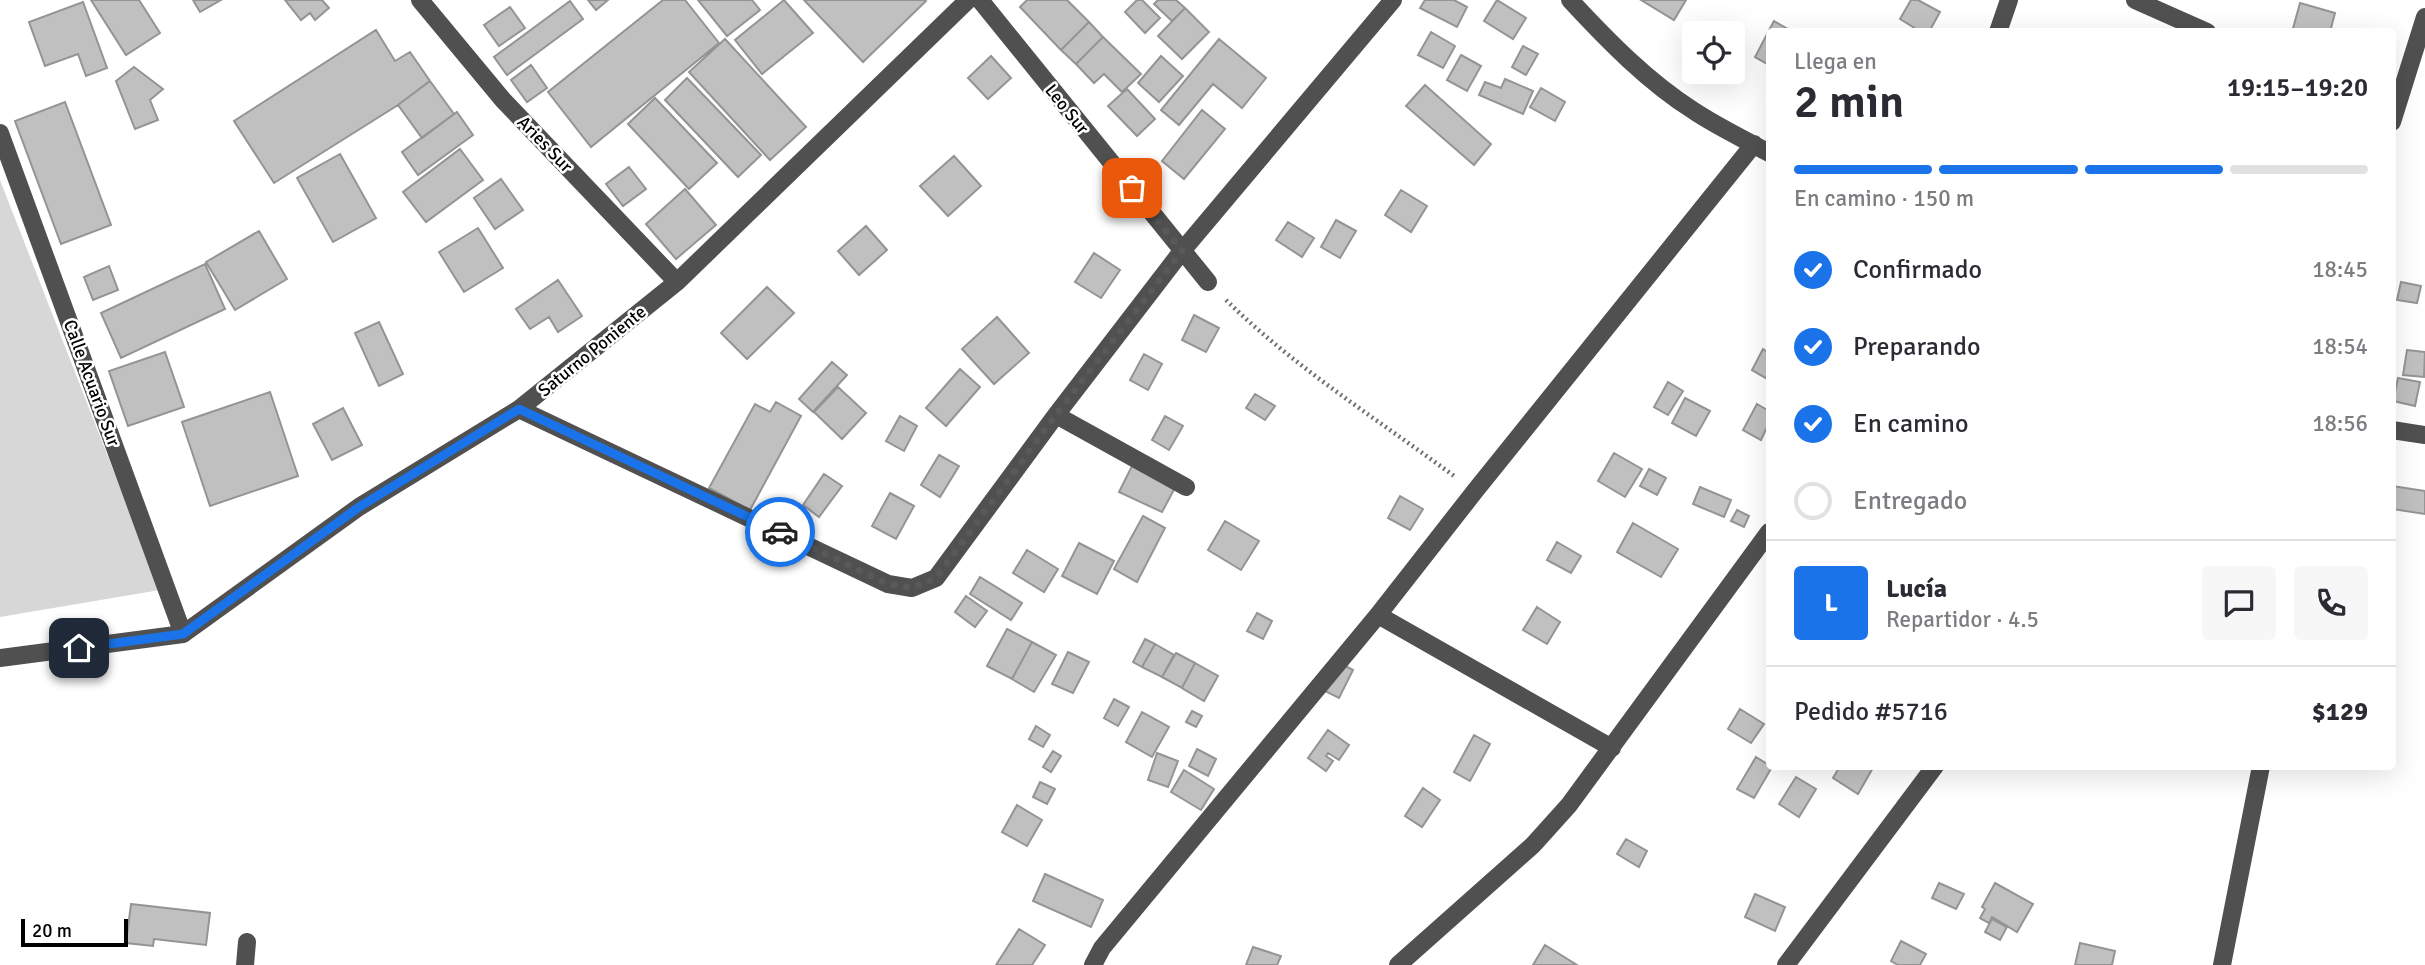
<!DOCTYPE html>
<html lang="es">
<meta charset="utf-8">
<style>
body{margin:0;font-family:Signika,sans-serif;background:#f7f7f7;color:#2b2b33;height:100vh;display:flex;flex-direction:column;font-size:26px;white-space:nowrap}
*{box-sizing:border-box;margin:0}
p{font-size:23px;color:#7c7c81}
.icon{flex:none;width:38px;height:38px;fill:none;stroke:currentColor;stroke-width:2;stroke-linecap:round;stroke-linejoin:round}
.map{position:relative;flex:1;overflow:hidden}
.side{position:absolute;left:1766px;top:28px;width:630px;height:742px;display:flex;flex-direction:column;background:#fff;border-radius:7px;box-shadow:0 7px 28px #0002}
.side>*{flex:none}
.tools{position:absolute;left:1682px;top:21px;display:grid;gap:14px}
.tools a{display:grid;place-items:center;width:63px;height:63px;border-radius:7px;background:#fff;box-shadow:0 7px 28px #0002;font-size:35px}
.scale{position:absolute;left:21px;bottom:18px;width:107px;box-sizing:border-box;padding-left:7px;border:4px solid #000;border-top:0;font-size:19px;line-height:24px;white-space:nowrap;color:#000;-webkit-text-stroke:5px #fff;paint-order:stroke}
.pin{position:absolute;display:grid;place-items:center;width:60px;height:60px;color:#fff;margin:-30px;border-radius:14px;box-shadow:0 4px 10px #0006}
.courier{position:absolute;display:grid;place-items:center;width:70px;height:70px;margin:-35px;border:5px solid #1a73e8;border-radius:50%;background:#fff;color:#222;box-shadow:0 2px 9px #0007}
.head em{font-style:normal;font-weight:600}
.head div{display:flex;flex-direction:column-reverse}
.head{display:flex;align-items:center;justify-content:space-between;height:119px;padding:0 28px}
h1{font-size:46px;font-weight:600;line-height:52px}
.bar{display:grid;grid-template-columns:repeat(4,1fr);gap:10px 7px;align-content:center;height:84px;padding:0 28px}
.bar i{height:9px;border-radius:5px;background:#e1e1e2}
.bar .on{background:#1a73e8}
.bar p{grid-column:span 4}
.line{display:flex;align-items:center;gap:18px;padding:0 28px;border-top:2px solid #e1e1e2}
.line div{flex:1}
.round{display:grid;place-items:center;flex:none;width:74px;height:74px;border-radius:7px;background:#f7f7f7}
ol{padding:0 28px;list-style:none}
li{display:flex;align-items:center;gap:21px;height:77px}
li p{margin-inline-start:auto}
li .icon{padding:7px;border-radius:50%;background:#1a73e8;color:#fff;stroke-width:4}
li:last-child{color:#7c7c81}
li i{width:38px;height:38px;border:4px solid #e1e1e2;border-radius:50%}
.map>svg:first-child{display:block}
.green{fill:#d7d7d7}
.building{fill:#c0c0c0;stroke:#949494;stroke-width:2}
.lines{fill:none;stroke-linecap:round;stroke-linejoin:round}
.path{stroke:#727272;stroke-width:4.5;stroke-dasharray:2 3.5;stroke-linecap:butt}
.minor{stroke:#505050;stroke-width:18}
.done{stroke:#595959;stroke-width:7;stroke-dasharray:0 12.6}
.route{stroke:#1a73e8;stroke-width:9}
.labels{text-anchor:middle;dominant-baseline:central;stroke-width:5;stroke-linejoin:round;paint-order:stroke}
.street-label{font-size:18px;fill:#000;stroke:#fff}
</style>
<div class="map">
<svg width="2425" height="965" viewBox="0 0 2425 965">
<rect width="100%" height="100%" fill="#fff"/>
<path class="green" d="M0,180L160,590L0,617Z"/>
<path class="building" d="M91,0H139L160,33L126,55Z
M193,0H221L200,12Z
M285,0H322L329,8L315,20L310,13L301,20Z
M588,0H608L596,10Z
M663,0H685L719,43L591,147L548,92Z
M698,0H752L760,10L727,36Z
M784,0L813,33L762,74L735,40Z
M804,0H925L926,1L863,62Z
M1027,0H1067L1089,22L1061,50L1020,7Z
M1137,0H1142L1160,18L1145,33L1125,12Z
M1158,0H1176L1185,8L1172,21L1154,4Z
M1425,0H1454L1467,7L1457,27L1420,8Z
M1497,0L1526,18L1513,39L1484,21Z
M1641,0H1686L1674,20Z
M1911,0H1918L1940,12L1929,32H1921L1900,19Z
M570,1L583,19L507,75L494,57Z
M83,2L107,68L86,76L78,54L45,66L29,22Z
M2300,3L2335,13L2330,32H2292Z
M510,7L525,28L499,46L484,25Z
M1185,8L1209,32L1182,59L1158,36Z
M1774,21L1793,32H1769V65L1755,57Z
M1089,22L1103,37L1076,64L1061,50Z
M376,30L395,61L410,52L430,81L398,105L274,183L234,121Z
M1431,32L1455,46L1443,68L1418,55Z
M1103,37L1141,74L1122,92L1104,74L1094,83L1076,64Z
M725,39L806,127L770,160L689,72Z
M1219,39L1266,78L1242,108L1213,84L1179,125L1161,110Z
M1523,46L1538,54L1526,75L1512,67Z
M1461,55L1481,66L1467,91L1447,80Z
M991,56L1011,78L988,99L968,78Z
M1161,56L1183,76L1159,102L1138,83Z
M531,65L547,88L527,102L511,80Z
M134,67L163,89L150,100L158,120L135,129L116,81Z
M687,78L761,155L738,177L665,100Z
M1505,79L1533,91L1523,114L1479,95L1485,82L1501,88Z
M430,81L454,114L422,138L398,105Z
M1425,85L1491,144L1474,165L1406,106Z
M1541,88L1565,102L1555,121L1530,107Z
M1127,89L1155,119L1137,136L1108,106Z
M655,98L717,163L689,189L628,124Z
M65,102L111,225L61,244L15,121Z
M1202,110L1225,129L1184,179L1162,161Z
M457,112L473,135L418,175L402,152Z
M460,149L483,180L426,222L403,192Z
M340,154L376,218L333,242L297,178Z
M954,156L981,186L948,216L920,186Z
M629,167L646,189L623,206L606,184Z
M501,179L523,210L495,229L474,198Z
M685,189L716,225L676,259L646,224Z
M1401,190L1427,206L1411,232L1385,215Z
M1336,220L1356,231L1340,258L1321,247Z
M1288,222L1314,238L1302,257L1276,240Z
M866,226L887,250L859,275L838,251Z
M478,228L503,268L464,292L439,252Z
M259,231L287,279L235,310L206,262Z
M1094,253L1120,270L1101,298L1075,282Z
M205,264L225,309L121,358L101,313Z
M109,266L118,290L93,300L84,277Z
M558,280L582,316L558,332L549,317L530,329L516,309Z
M2401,282L2421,286L2417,303L2397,300Z
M767,287L794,313L747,359L721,333Z
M1194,315L1219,328L1206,352L1182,340Z
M997,317L1029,353L994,384L962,349Z
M379,322L403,374L379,386L355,333Z
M1763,349L1769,353V380L1752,370Z
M2407,350L2425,352L2424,377L2403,375Z
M165,352L184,407L128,426L109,371Z
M1144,354L1162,364L1148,390L1130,380Z
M832,362L847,375L813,412L799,399Z
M960,369L980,387L946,426L926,408Z
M2398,378L2420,382L2415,406L2393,401Z
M1668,382L1683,391L1668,415L1654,407Z
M838,387L866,413L842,439L814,412Z
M270,392L298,476L210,506L182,422Z
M1255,394L1275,406L1265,420L1246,408Z
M1685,398L1710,411L1696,436L1672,423Z
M776,402L801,416L750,510L709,488L755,404L770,412Z
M1757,404L1769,411V423L1761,440L1743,430Z
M343,408L362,445L332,460L313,424Z
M900,416L917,426L904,451L886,441Z
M1165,416L1183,426L1169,450L1152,440Z
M1614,453L1642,469L1625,497L1598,481Z
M939,455L959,466L940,497L921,485Z
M1132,466L1176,486L1162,512L1119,492Z
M1649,469L1666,478L1657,495L1640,486Z
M824,474L842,486L819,517L803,505Z
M2392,486L2425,491V514L2392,509Z
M1700,487L1731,500L1724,517L1693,504Z
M890,493L914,506L896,539L872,526Z
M1400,496L1423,509L1410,530L1388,518Z
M1737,510L1749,516L1744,527L1731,521Z
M1143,516L1165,528L1137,582L1114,569Z
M1225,521L1259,541L1241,570L1208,550Z
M1633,523L1678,549L1661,577L1617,552Z
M1557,542L1581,556L1571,573L1547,560Z
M1079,543L1114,561L1097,594L1062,576Z
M1027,550L1058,569L1044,592L1013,573Z
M980,577L1022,603L1011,620L970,594Z
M966,596L987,611L975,627L955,612Z
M1537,607L1560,622L1547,644L1523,630Z
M1257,613L1272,621L1263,639L1247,631Z
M1007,629L1032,642L1012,679L987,666Z
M1145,639L1155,644L1142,667L1133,662Z
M1032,642L1056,655L1034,692L1012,679Z
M1155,644L1174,655L1162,677L1142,667Z
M1068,652L1089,662L1073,693L1052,684Z
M1176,653L1195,663L1182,688L1162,677Z
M1338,662L1353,670L1339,698L1323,690Z
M1195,663L1218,676L1204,701L1182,688Z
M1114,699L1129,707L1118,726L1104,718Z
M1740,709L1764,724L1751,743L1728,729Z
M1192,711L1202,716L1196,727L1186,722Z
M1142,712L1169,727L1152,757L1126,742Z
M1036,726L1050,735L1043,747L1029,739Z
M1328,730L1349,745L1339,760L1328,753L1326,756L1333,761L1326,771L1308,758Z
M1474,735L1490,744L1470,781L1454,772Z
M1197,749L1216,759L1208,776L1189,766Z
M1053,751L1061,756L1051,772L1043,767Z
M1157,753L1178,761L1168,787L1148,780Z
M1756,757L1772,767L1754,798L1737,789Z
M1840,766H1874L1858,794L1833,778Z
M1184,770L1214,789L1201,810L1171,792Z
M1796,777L1816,789L1799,817L1779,804Z
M1040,782L1055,789L1047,804L1033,797Z
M1423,788L1440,800L1422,827L1405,816Z
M1017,805L1042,820L1027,846L1002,832Z
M1626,839L1647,851L1639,867L1617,854Z
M1045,874L1103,900L1091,927L1033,901Z
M1939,883L1964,894L1956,909L1932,898Z
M1995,883L2033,904L2017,932L1992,917L1989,923L1980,918L1985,909L1982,907Z
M1755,894L1785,907L1775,931L1745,917Z
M131,904L210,913L206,945L154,939L153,946L126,943Z
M1992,919L2007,927L2000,940L1985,932Z
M1019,929L1045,945L1032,965H996Z
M1901,941L1926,954L1920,965H1898L1891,961Z
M2080,943L2115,951L2112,965H2075Z
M1545,945L1577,965H1533Z
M1253,947L1281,956L1277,965H1246Z"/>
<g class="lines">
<path class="path" d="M1226,300C1294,367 1377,419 1454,476"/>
<path class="minor" d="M420,0L503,100L677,282
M980,0L1208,282
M1570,0C1607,40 1648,82 1694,111C1718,127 1744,139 1769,153
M2135,0L2207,32
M1998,32L2009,0
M2392,122L2425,17
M0,133L183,634
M519,409L888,584L912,588L936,578L1056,415L1182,251L1393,0
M1056,415L1186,487
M2392,430L2425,435
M1378,615L1612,748
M0,658L183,634L359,507L519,409L677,282L968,0
M245,965L247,942
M1093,965L1102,948L1378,615L1475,491L1754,144
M1398,965L1533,845L1569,805L1769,532
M1786,965L1935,766
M2222,965L2261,766"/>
</g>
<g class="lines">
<path class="done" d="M780,532L888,584L912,588L936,578L1056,415L1182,251L1132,188"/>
<path class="route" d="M79,648L183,634L359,507L519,409L780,532"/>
</g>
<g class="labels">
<g class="street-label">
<text transform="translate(1067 109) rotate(51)">Leo Sur</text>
<text transform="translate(545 144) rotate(46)">Aries Sur</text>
<text transform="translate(592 351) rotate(-39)">Saturno Poniente</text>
<text transform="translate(92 383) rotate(70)">Calle Acuario Sur</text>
</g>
</g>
</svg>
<div class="tools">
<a><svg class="icon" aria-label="locate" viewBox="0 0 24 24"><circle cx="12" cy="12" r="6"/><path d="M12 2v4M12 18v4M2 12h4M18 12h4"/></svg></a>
</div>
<div class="scale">20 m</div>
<div class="pin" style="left:1132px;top:188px;background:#ea580c"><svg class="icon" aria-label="bag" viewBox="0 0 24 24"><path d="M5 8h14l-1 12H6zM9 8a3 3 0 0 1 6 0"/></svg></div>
<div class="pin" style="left:79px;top:648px;background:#1f2937"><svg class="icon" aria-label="home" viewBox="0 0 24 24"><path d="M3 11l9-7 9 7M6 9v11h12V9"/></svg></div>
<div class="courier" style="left:780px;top:532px"><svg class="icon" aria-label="car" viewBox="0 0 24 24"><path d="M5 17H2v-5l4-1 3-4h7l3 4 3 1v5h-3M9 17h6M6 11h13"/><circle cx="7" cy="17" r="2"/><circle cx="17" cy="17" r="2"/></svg></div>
<section class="side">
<div class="head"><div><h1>2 min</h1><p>Llega en</p></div><em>19:15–19:20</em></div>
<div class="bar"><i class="on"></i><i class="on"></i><i class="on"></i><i></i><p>En camino · 150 m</p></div>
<ol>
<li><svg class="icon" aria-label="check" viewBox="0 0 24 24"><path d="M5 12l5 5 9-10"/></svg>Confirmado<p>18:45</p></li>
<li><svg class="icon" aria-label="check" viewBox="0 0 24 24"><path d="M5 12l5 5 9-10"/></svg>Preparando<p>18:54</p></li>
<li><svg class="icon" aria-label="check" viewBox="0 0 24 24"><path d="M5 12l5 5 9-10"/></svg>En camino<p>18:56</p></li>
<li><i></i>Entregado</li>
</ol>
<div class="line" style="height:126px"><b class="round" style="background:#1a73e8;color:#fff">L</b><div><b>Lucía</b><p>Repartidor · 4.5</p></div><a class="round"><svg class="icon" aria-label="chat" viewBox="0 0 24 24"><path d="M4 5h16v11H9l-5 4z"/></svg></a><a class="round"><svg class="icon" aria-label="phone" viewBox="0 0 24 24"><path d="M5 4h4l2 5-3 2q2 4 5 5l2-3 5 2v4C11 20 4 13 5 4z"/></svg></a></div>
<div class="line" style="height:91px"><div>Pedido #5716</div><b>$129</b></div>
</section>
</div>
